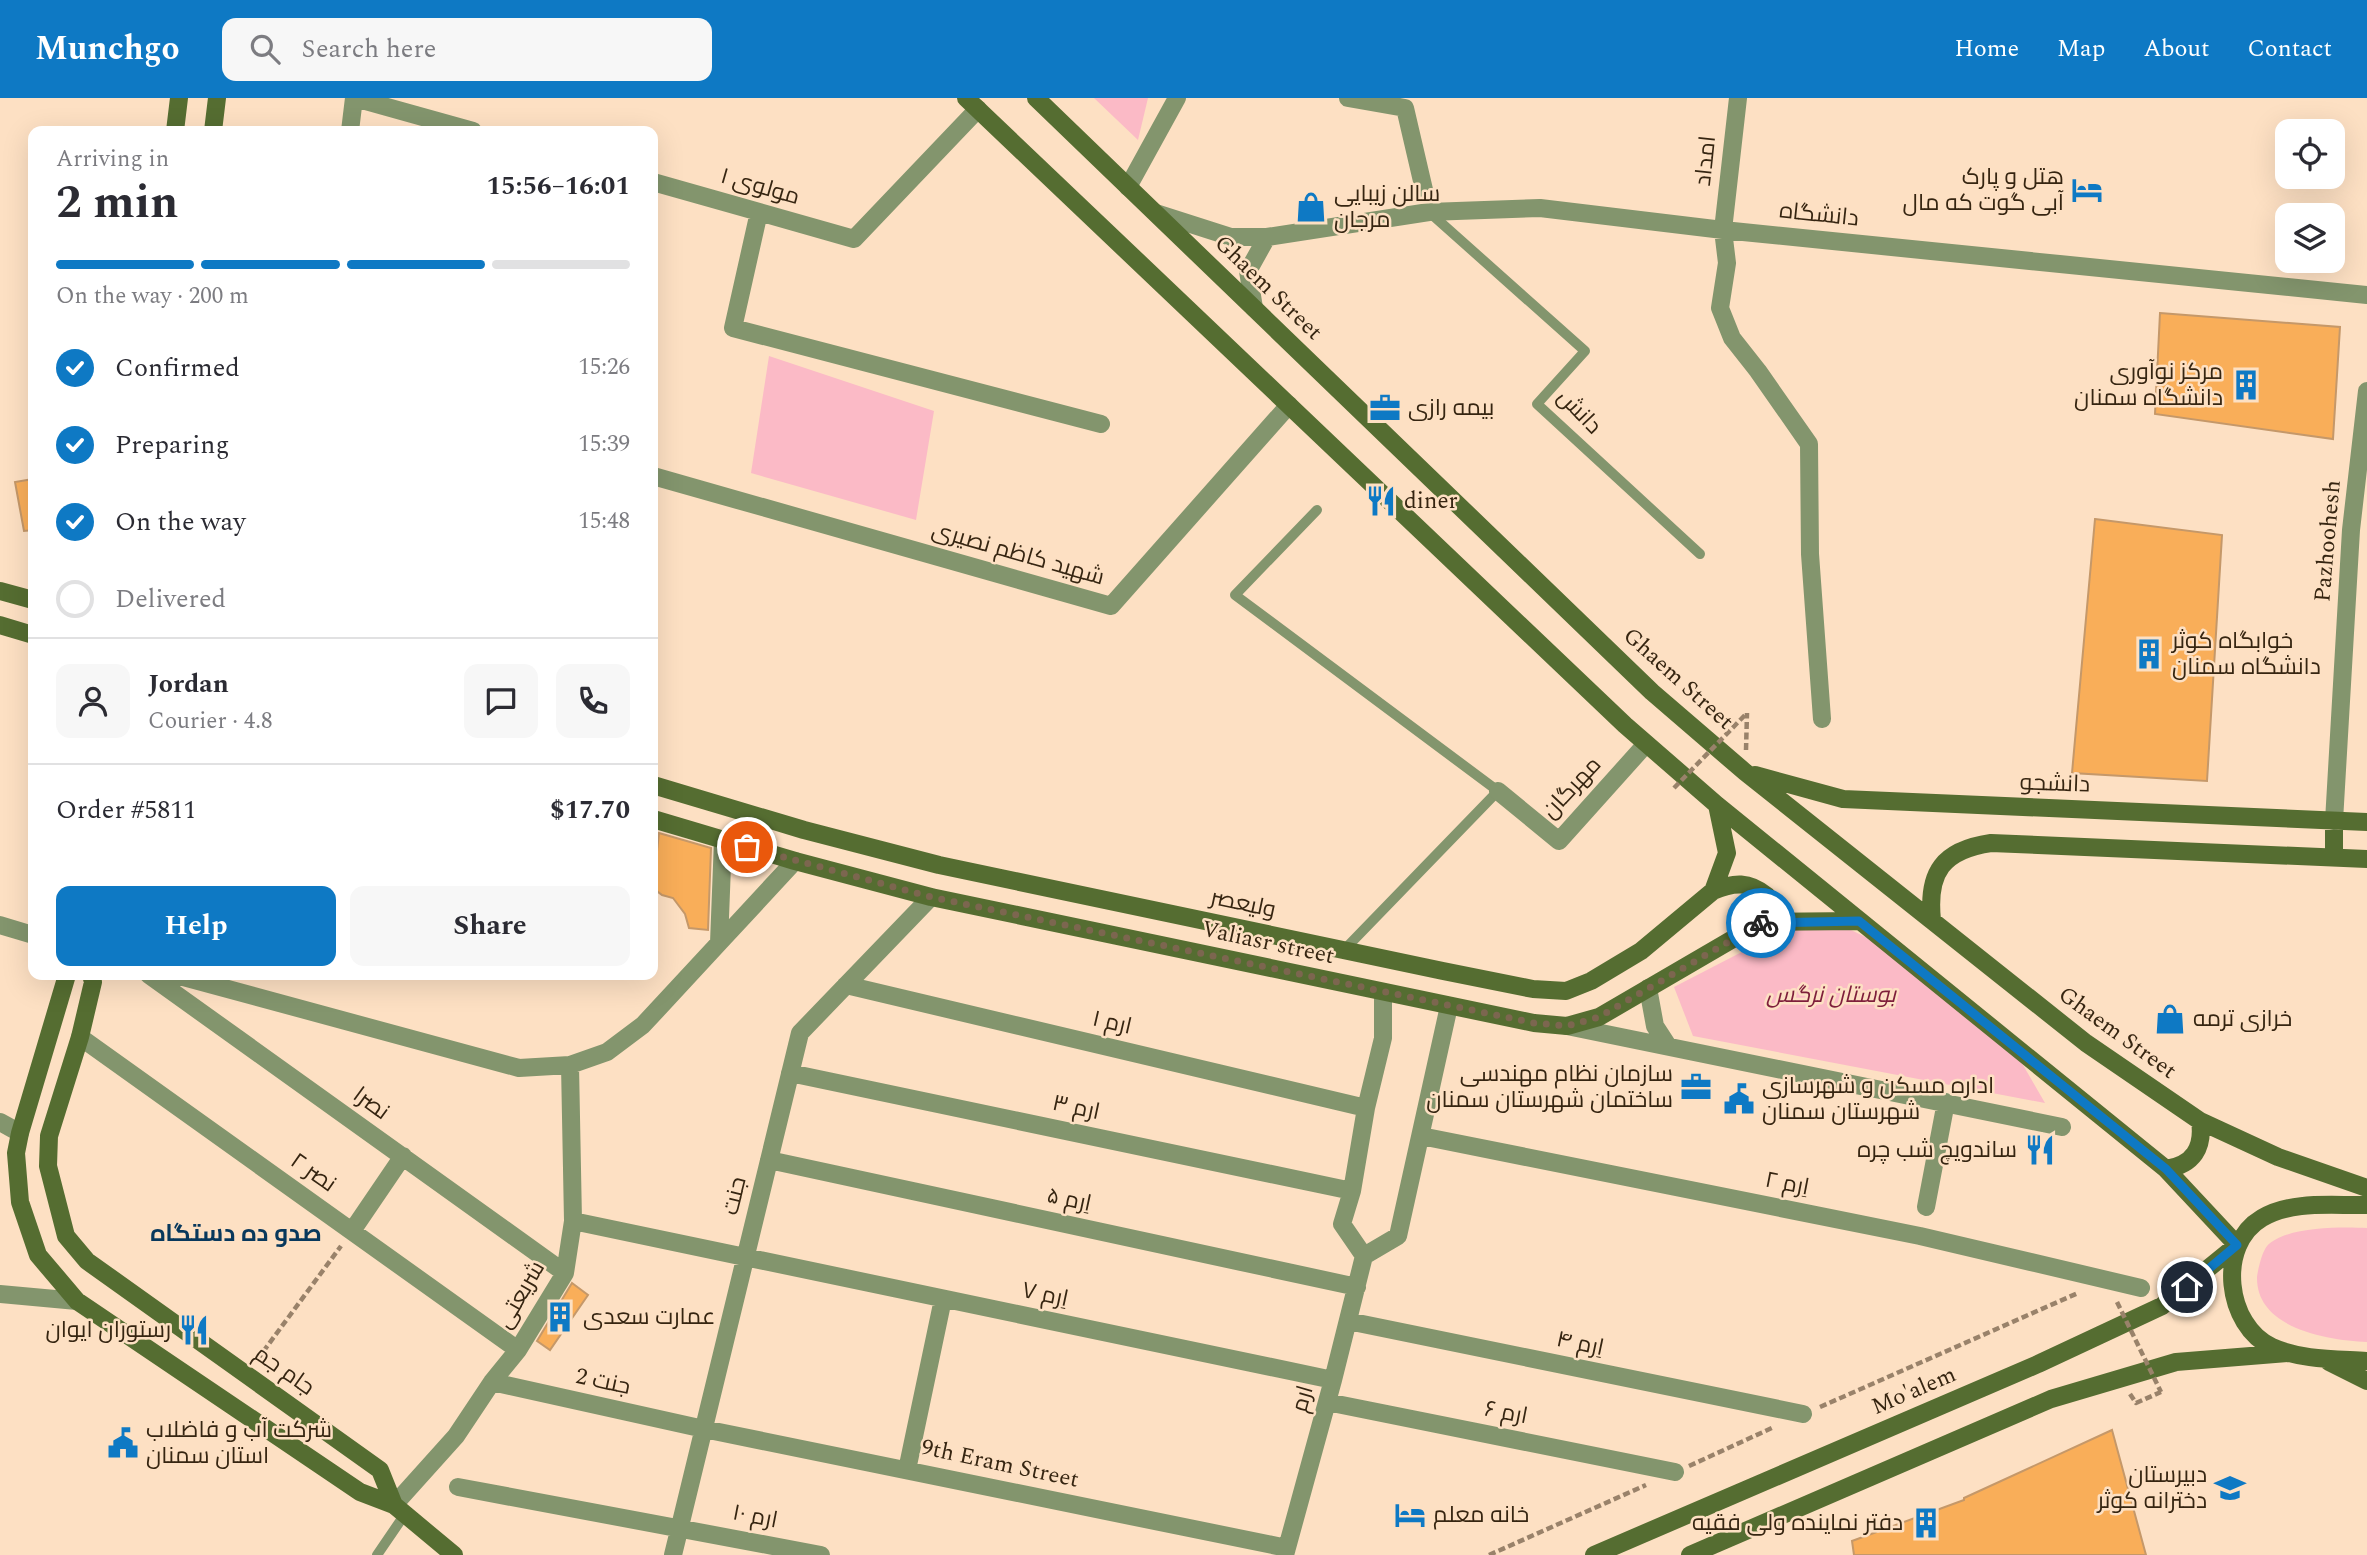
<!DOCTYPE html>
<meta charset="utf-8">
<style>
body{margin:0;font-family:Spectral,Cairo,serif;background:#f7f7f7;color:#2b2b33;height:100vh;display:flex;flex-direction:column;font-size:26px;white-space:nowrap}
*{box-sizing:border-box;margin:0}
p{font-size:23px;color:#7c7c81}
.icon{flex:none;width:38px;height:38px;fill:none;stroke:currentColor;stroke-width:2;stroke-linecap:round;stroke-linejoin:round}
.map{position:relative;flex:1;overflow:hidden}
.details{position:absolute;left:28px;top:28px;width:630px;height:854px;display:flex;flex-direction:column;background:#fff;border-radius:14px;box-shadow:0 7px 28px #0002}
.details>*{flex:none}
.fabs{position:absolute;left:2275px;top:21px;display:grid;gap:14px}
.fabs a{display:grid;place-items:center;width:70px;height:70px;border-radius:14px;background:#fff;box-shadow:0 7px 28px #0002;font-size:35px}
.pin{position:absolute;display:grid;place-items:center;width:60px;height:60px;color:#fff;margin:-30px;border:4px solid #fff;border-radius:50%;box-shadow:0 2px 7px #0007}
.courier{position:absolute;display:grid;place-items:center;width:70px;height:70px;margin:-35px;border:5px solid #0e79c4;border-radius:50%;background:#fff;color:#222;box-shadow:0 2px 9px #0007}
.summary em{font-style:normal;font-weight:700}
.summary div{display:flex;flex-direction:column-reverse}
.summary{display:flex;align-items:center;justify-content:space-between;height:119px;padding:0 28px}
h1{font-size:46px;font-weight:700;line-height:52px}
.bar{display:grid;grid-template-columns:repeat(4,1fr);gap:10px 7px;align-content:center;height:84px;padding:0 28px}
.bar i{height:9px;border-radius:5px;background:#e1e1e2}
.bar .active{background:#0e79c4}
.bar p{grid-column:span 4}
.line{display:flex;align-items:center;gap:18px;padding:0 28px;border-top:2px solid #e1e1e2}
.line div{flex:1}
.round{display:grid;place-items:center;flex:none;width:74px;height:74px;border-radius:14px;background:#f7f7f7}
ol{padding:0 28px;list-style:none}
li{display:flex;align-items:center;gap:21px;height:77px}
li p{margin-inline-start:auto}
li .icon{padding:7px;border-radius:50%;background:#0e79c4;color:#fff;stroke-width:4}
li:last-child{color:#7c7c81}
li i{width:38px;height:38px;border:4px solid #e1e1e2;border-radius:50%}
.primary-button{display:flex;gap:14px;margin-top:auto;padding:14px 28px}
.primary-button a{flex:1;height:80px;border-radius:14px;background:#0e79c4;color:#fff;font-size:28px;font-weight:700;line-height:80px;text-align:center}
.primary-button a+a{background:#f7f7f7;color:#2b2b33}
header{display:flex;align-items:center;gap:42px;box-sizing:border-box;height:98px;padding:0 35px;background:#0e79c4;color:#fff}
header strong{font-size:33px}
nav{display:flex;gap:38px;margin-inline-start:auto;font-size:24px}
.search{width:490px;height:63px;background:#f7f7f7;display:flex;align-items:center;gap:18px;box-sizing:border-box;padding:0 24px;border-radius:14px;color:#7c7c81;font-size:26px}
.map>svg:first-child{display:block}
.green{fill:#fbbac6}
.building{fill:#f9ae59;stroke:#c59869;stroke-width:2}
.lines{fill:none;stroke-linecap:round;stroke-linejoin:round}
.path{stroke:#99826a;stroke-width:4.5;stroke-dasharray:7 3.5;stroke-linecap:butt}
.lane{stroke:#83956d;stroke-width:10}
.street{stroke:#83956d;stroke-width:18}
.secondary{stroke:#556d31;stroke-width:18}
.path-bridge{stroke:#99826a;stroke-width:4.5;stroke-dasharray:7 3.5;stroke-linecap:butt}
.done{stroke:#7c664f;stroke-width:7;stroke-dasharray:0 12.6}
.route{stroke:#0e79c4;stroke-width:9}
.labels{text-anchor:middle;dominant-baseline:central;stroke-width:5;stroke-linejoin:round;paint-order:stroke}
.street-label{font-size:23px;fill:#362511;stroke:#fde0c3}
.poi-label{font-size:23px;fill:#362511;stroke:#fde0c3;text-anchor:start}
.park-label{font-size:23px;font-style:italic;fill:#7e1e3b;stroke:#fde0c3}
.neighbourhood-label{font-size:24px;font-weight:bold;fill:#08385c;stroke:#fde0c3}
</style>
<header>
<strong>Munchgo</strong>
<div class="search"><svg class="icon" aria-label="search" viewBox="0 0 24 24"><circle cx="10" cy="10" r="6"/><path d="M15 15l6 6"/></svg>Search here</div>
<nav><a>Home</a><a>Map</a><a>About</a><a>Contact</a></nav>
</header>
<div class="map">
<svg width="2367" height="1457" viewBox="0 0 2367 1457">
<rect width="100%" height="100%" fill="#fde0c3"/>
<path class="green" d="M1094,0H1148L1138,42Z
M769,258L934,313L916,422L751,375Z
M1792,828L1851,832L1882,847L2019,960L2045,1005L1693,938L1674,889Z
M2367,1130V1244C2328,1242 2256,1231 2257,1179C2258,1171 2262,1154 2267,1148C2286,1128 2341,1129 2367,1130Z"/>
<path class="building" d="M2160,215L2340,229L2333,341L2155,316Z
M33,381V432L24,433L15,384Z
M2095,421L2222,437L2207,683L2072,675Z
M659,735L711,750L708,832L689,830L685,816L673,800L662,797L653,790Z
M572,1185L588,1197L550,1252L537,1243Z
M2112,1332L2146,1457H1854L1852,1443L1964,1402V1400Z"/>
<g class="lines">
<path class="path" d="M1746,652L1747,615
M257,1262L341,1148
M2130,1296L2136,1305L2161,1294
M1820,1309L2078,1195
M1689,1368L1774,1329
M1489,1457L1646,1387"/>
<path class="lane" d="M1429,114L1585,253L1537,306L1700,456
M1317,412L1235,497L1498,693L1344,852
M377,1457L405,1416"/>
<path class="street" d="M355,0L473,33
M1348,0L1405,10L1425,96
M1738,0L1723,132L1727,165L1720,210L1732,240L1758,273L1809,346L1810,456L1822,621
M350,33L354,0
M653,84L854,141L978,11
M1128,89L1177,0
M759,114L733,230L1101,326
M1156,115L1231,139H1267L1248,173L1254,210
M1267,139L1429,114L1540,110L1723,132L2367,197
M653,378L1111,508L1289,307
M1498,693L1559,743L1646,646
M2334,723L2351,432L2367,293
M723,742L719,845L795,763
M0,827L33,837
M149,877L565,1175
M176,877L519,970L570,967L607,954L643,927L719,845
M846,887L1366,1010
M1648,890L1655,928L1668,948
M1383,894V940L1366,1010L1352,1093L1342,1126L1364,1158L1398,1138L1449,908
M1567,928L2062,1029
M80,939L518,1252
M790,975L1352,1093
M0,1024L20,1035
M1421,1038L1920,1138L2141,1190
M769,1062L1357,1189
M1926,1109L1946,1004
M573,1123L1333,1282
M352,1133L403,1058
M0,1196L77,1203
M1348,1223L1803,1316
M492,1284L704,1331L1287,1450
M1327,1304L1675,1374
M907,1372L943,1201
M458,1389L821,1457
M394,1407L456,1338L492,1284L518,1252L565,1175L573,1123L570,967
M673,1457L800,935L931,799
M1285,1457L1333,1282L1364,1158"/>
<path class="secondary" d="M966,0L1625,627L1717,707L2166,1071L2237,1147L2162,1208L2038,1266L1594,1457
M1036,0L1652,594L1745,674L2086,945L2200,1023L2278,1059L2367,1090
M175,33L179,0
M213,33L217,0
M0,493L33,502
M0,527L33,537
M1755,677L1843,701L2367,724
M653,687L804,732L939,767L1443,873L1533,891L1566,893L1591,883L1641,853L1713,793L1727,755L1717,707
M653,721L795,763L931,799L1534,925L1567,928L1599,919L1762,824L1859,823
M2334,723V759
M1713,793C1734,784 1749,783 1767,798L1770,812L1762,824
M1932,822C1927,774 1943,752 1991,745L2367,761
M67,877L20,1035L16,1055L20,1104L38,1157L77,1203L360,1394L394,1407L454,1457
M91,877L93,884L80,939L49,1038L48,1068L66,1138L87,1163L380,1372L394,1407
M2166,1071C2193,1067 2204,1050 2200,1023
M2367,1107C2334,1108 2292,1102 2262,1120C2216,1147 2226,1228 2272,1249C2301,1262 2336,1261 2367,1263
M2329,1264L2367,1283
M1690,1457L2051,1301L2176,1264L2288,1255"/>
<path class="path-bridge" d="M1674,690L1747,615
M2117,1204L2161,1294"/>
</g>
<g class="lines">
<path class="done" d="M747,749L931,799L1534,925L1567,928L1599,919L1761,825"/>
<path class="route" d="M1761,825L1859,823L2166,1071L2237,1147L2187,1189"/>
</g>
<defs>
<g id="hotel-bare" transform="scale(2.415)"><path d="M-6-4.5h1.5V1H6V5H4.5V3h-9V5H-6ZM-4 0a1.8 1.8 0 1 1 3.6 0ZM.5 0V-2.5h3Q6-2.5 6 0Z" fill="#0e79c4" stroke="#fde0c3" stroke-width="2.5" paint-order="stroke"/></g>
<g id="shop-bare" transform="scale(2.415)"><path d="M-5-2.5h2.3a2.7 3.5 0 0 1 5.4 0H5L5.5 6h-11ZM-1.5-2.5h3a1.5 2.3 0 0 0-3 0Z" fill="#0e79c4" stroke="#fde0c3" stroke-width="2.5" paint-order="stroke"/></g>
<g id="building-bare" transform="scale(2.415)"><path d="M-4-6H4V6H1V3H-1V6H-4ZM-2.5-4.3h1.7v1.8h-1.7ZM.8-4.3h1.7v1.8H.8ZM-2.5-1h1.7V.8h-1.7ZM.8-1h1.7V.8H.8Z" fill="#0e79c4" stroke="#fde0c3" stroke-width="2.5" paint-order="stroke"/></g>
<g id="office-bare" transform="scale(2.415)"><path d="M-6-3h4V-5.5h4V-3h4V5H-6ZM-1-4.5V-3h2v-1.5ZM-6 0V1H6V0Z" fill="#0e79c4" stroke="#fde0c3" stroke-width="2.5" paint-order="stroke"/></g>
<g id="restaurant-bare" transform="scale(2.415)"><path d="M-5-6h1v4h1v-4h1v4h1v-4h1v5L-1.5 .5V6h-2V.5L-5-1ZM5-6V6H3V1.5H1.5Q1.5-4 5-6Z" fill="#0e79c4" stroke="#fde0c3" stroke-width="2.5" paint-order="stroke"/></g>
<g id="civic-bare" transform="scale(2.415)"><path d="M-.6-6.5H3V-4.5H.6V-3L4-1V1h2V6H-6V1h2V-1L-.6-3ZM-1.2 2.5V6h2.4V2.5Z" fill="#0e79c4" stroke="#fde0c3" stroke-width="2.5" paint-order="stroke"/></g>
<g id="school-bare" transform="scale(2.415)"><path d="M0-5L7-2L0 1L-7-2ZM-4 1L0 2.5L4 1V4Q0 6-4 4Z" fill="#0e79c4" stroke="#fde0c3" stroke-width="2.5" paint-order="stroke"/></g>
</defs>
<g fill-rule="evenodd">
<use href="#hotel-bare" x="2087" y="92"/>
<use href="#shop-bare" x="1311" y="109"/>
<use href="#building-bare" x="2246" y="287"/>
<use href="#office-bare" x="1385" y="310"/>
<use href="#restaurant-bare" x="1381" y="403"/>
<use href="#building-bare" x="2149" y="556"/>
<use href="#shop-bare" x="2170" y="921"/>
<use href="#office-bare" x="1696" y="989"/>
<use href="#civic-bare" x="1739" y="1001"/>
<use href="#restaurant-bare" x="2040" y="1052"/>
<use href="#building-bare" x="560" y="1219"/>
<use href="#restaurant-bare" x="194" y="1232"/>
<use href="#civic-bare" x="123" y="1345"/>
<use href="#school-bare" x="2230" y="1390"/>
<use href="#hotel-bare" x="1410" y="1417"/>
<use href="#building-bare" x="1926" y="1425"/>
</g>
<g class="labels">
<g class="street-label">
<text transform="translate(1706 63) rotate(-84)">امداد</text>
<text transform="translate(760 89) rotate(16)">مولوی ۱</text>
<text transform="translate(1819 117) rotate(6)">دانشگاه</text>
<text transform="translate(1268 190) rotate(44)">Ghaem Street</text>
<text transform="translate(1579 314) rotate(46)">دانش</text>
<text transform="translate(2328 443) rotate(-85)">Pazhoohesh</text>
<text transform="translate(1018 456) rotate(16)">شهید کاظم نصیری</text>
<text transform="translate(1678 581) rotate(42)">Ghaem Street</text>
<text transform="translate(2055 686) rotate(2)">دانشجو</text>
<text transform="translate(1572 690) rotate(-47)">مهرگان</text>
<text transform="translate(1243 806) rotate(12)">ولیعصر</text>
<text transform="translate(1268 845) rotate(12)">Valiasr street</text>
<text transform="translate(1112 925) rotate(13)">ارم ۱</text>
<text transform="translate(2117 935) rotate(36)">Ghaem Street</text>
<text transform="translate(371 1006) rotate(36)">نصرا</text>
<text transform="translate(1076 1010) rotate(12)">ارم ۳</text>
<text transform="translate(313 1075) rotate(35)">نصر ۲</text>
<text transform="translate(1787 1086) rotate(11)">اِرم ۲</text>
<text transform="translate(735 1098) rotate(-76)">جنت</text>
<text transform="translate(1069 1102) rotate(12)">اِرم ۵</text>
<text transform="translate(521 1197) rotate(-60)">شریعتی</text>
<text transform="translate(1045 1197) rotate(12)">اِرم ۷</text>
<text transform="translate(1580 1246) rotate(12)">اِرم ۴</text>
<text transform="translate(284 1273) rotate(35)">جام جم</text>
<text transform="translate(603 1284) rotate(12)">جنت 2</text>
<text transform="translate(1914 1293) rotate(-23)">Mo'alem</text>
<text transform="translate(1303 1301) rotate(-74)">ارم</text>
<text transform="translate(1506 1315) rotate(11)">ارم ۶</text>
<text transform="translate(1000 1366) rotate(12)">9th Eram Street</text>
<text transform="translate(755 1419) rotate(11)">ارم ۱۰</text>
</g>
<g class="poi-label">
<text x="2064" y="79" text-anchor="end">هتل و پارک<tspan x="2064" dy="26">آبی گوت که مال</tspan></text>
<text x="1334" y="96">سالن زیبایی<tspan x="1334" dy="26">مرجان</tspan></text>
<text x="2223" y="274" text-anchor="end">مرکز نوآوری<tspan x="2223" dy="26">دانشگاه سمنان</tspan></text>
<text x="1408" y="310">بیمه رازی</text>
<text x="1404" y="403">diner</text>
<text x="2172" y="543">خوابگاه کوثر<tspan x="2172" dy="26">دانشگاه سمنان</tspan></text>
<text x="2193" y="921">خرازی ترمه</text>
<text x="1673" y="976" text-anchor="end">سازمان نظام مهندسی<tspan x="1673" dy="26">ساختمان شهرستان سمنان</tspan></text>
<text x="1762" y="988">اداره مسکن و شهرسازی<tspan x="1762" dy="26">شهرستان سمنان</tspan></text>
<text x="2017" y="1052" text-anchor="end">ساندویچ شب چره</text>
<text x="583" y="1219">عمارت سعدی</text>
<text x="171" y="1232" text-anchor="end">رستوران ایوان</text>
<text x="146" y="1332">شرکت آب و فاضلاب<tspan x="146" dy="26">استان سمنان</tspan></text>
<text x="2207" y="1377" text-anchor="end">دبیرستان<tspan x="2207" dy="26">دخترانه کوثر</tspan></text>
<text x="1433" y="1417">خانه معلم</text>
<text x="1903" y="1425" text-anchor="end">دفتر نماینده ولی فقیه</text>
</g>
<g class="park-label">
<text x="1831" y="897">بوستان نرگس</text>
</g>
<g class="neighbourhood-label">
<text x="236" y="1136">صدو ده دستگاه</text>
</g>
</g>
</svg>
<div class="fabs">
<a><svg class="icon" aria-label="locate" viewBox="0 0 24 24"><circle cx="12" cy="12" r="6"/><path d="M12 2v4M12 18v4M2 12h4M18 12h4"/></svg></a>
<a><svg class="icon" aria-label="layers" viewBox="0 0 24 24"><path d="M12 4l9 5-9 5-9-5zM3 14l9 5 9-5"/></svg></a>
</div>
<div class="pin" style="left:747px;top:749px;background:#ea580c"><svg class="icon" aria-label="bag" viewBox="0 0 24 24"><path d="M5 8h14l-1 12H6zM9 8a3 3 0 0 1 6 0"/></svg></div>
<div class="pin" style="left:2187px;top:1189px;background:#1f2937"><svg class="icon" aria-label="home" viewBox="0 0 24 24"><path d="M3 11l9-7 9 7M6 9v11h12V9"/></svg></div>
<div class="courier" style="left:1761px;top:825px"><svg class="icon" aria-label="bike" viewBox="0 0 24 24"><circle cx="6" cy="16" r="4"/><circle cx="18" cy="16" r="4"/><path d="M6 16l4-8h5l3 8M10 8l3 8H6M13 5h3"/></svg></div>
<section class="details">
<div class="summary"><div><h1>2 min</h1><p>Arriving in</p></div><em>15:56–16:01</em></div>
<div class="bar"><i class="active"></i><i class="active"></i><i class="active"></i><i></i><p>On the way · 200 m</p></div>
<ol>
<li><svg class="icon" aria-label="check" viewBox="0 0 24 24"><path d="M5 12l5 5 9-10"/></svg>Confirmed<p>15:26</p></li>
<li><svg class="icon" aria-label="check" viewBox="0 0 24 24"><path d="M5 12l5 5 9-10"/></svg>Preparing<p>15:39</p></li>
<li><svg class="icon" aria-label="check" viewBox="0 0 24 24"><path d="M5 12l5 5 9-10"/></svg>On the way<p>15:48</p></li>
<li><i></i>Delivered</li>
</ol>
<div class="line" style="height:126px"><a class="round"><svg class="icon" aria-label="person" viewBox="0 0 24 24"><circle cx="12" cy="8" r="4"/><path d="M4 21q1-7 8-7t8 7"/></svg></a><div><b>Jordan</b><p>Courier · 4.8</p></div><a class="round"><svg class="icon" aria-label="chat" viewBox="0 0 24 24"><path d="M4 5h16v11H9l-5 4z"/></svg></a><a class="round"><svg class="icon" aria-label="phone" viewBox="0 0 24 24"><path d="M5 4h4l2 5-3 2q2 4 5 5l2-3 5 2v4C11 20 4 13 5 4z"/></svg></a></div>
<div class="line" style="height:91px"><div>Order #5811</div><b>$17.70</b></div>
<div class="primary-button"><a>Help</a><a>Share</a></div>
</section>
</div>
